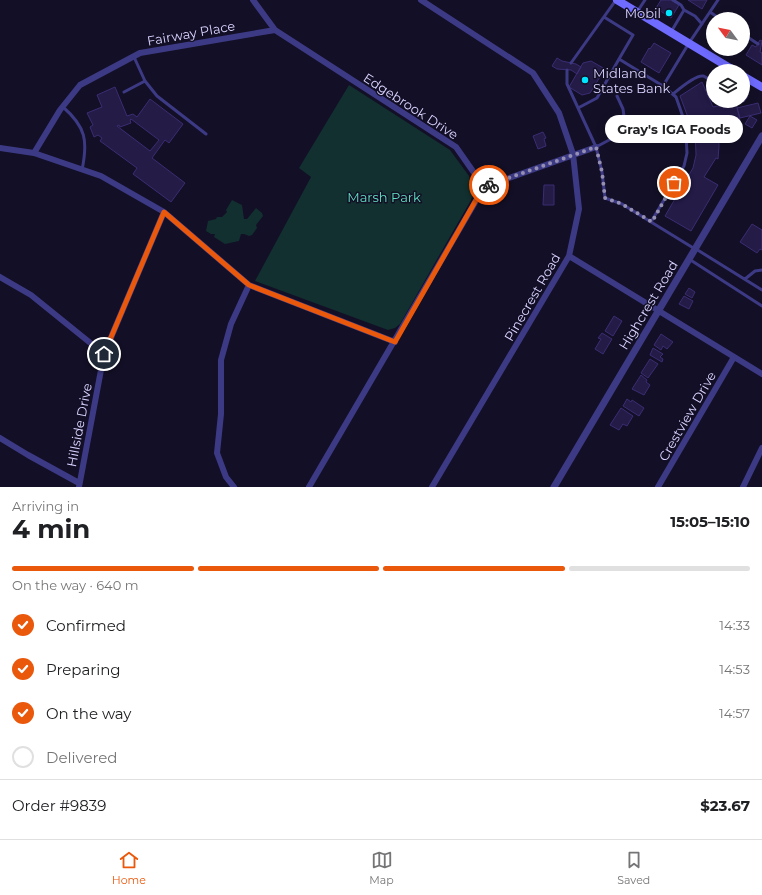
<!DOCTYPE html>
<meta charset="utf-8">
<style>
body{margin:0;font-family:Montserrat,sans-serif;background:#f6f6f6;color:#202124;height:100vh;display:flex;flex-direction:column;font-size:15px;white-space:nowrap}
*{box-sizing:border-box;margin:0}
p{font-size:13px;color:#757577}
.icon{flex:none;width:22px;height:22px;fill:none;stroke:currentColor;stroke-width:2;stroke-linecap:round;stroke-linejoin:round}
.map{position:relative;height:487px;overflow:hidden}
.side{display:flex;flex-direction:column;background:#fff;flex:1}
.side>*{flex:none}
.needle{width:26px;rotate:302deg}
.tools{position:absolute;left:706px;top:12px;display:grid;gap:8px}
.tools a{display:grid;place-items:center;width:44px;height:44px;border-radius:50%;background:#fff;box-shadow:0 2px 10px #0003;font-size:20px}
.pin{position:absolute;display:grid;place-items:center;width:34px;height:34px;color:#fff;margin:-17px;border:2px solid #fff;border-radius:50%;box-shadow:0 1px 4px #0007}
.courier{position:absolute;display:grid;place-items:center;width:40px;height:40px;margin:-20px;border:3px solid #ea580c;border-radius:50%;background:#fff;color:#222;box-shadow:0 1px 5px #0007}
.bubble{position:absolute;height:28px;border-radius:14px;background:#fff;box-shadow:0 2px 10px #0003;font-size:13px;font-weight:700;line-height:28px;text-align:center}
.summary em{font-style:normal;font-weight:700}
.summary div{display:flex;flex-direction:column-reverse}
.summary{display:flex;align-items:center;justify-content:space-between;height:68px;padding:0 12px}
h1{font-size:26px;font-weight:700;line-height:30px}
.bar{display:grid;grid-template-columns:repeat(4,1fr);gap:6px 4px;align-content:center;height:48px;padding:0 12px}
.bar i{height:5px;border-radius:3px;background:#e0e0e0}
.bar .on{background:#ea580c}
.bar p{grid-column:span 4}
.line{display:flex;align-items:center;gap:10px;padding:0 12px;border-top:1px solid #e0e0e0}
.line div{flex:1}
ol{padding:0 12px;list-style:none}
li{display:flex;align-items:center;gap:12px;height:44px}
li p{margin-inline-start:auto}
li .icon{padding:4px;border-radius:50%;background:#ea580c;color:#fff;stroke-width:4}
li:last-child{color:#757577}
li i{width:22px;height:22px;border:2px solid #e0e0e0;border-radius:50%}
.tabs{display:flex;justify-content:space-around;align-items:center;height:56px;border-top:1px solid #e0e0e0;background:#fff;font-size:11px;color:#757577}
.tabs a{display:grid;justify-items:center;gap:2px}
.tabs .on{color:#ea580c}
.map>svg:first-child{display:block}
.green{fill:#12302f}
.building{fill:#241b47;stroke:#3b2d73;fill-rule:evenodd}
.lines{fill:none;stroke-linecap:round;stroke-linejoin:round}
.service{stroke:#3d3a85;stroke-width:3}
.minor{stroke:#3d3a85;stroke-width:6}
.tertiary{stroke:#3d3a85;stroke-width:7}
.secondary{stroke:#6f6bff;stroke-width:8}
.done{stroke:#948fb3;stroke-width:4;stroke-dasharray:0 7.2}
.route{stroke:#ea580c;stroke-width:5}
.poi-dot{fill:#00e5ff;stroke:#130f26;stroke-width:1.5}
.labels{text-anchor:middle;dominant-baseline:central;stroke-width:3;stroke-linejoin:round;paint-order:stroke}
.poi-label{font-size:13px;fill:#d9d4ff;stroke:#130f26;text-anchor:end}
.street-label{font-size:13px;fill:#d9d4ff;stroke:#130f26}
.park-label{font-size:13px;fill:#5fe0c0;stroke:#130f26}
</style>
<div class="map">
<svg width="762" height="487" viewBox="0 0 762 487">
<rect width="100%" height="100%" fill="#130f26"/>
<path class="green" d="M349,85L450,150L469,176L473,193L471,200L400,324L395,328L388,330L255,281L311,177L299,168Z
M232,200L242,205L244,219H247L256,208L262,213L263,216L256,225L257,228L252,235L249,236L244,234H241L239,241L225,244L214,237L215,234H211L206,231L208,221L216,219L217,217H222L227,212L226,210Z"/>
<path class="building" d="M661,0H671L679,5L671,18L656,8Z
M688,0H707L702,9Z
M760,40L762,41L760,52L762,53V65L746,55L752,45L756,47Z
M654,43L671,53L659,73L641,62L649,48L650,49Z
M557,58L562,61L576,64L581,67L577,74L571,70L557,69L552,66Z
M591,61L605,69L590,93L582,95L569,87L583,63Z
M702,82L713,107L736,102L740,121L718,127L719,146L718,159L716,158L704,177L718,185L691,231L665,216L693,168L696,155L695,127L692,128L680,96Z
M115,87L127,116L133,114L137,117L150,99L183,124L169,143L165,140L152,158L185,183L171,202L133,174L137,168L100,141L102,138L98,135L94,137L90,127L93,125L87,113L102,107L97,95ZM131,119L159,140L150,151L117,126L119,125L120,127L131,123L130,120Z
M743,93L748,96L744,102L741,101H743Z
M758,103L761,113L740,118L737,108Z
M750,116L757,120L752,128L745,124Z
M543,132L546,138L544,139L546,146L538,149L533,136Z
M544,185H554V205H543Z
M752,224L762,230V250L760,249L757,253L740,242Z
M689,288L695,292L692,298L685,294Z
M684,296L693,301L689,309L679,304Z
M614,316L622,321L613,336L605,331Z
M602,333L612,339L603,354L595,349L601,339L598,338Z
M661,334L673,342L667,349L663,346L661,350L654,345Z
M653,348L663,354L660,357L663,359L662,362L650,355Z
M650,359L658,364L648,378L641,373Z
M641,375L647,380L646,382L650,385L644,395L632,389Z
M627,399L631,402L632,400L644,408L639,416L623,406Z
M621,408L633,416L627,426L623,424L619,430L610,425Z"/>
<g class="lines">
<path class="service" d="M673,0L681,5L684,10
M637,12L645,0
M710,12L720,19
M604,17L633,35L619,59L663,86
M671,32L684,10L695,16L702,24
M743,34L758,44
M134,57L145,81L157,96L206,134
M571,63L616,0
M567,70V84L596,147L602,172L605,198L622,204L651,222
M124,92L145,81
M673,94C679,89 695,75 703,76C707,77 710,81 713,84
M63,107C86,127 88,141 82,170
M578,108L597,98L619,59
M596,147L626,131L623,109L617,96
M695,249L651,222L684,166L687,153L686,135L683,117L676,97L663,86L689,43L718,0
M696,249L762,290
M689,259L762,306
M745,279L755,271L762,270"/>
<path class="minor" d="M253,0L275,30L456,147L484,187
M421,0L533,73L559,113L573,154L579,209L569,256L432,487
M0,148L34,153L101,176L164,212L249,285L395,342
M34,153L60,110L80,85L140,53L275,30
M484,187L596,147
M569,256L762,374
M0,277L31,295L104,354
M0,438L28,455L79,483
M79,487L104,354L164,212
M234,487L226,477L217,453L221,414V360L231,324L249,285
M309,487L484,187
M658,487L734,357
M743,487L762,448"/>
<path class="tertiary" d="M554,487L762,136"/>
<path class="secondary" d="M617,0L735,71
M743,76L762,87"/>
</g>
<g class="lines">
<path class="done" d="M489,185L596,147L602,172L605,198L622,204L652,222L674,183"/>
<path class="route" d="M104,354L164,212L249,285L395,342L484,186L489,185"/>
</g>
<g class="poi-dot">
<circle cx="669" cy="13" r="4"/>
<circle cx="585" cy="80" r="4"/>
</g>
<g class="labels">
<g class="poi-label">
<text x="661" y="13">Mobil</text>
<text x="593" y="73" text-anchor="start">Midland<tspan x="593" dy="15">States Bank</tspan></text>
</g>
<g class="street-label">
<text transform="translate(191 33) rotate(-10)">Fairway Place</text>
<text transform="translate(411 106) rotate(33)">Edgebrook Drive</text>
<text transform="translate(532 297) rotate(-60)">Pinecrest Road</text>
<text transform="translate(648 305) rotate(-59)">Highcrest Road</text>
<text transform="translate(687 416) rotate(-60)">Crestview Drive</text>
<text transform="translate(79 425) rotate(-79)">Hillside Drive</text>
</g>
<g class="park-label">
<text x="384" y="197">Marsh Park</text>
</g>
</g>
</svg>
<div class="tools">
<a><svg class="needle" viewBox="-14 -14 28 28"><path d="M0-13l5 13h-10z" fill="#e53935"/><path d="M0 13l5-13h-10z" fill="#757577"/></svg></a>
<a><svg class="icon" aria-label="layers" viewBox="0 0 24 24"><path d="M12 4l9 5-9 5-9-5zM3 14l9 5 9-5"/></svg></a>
</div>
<div class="pin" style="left:674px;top:183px;background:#ea580c"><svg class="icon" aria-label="bag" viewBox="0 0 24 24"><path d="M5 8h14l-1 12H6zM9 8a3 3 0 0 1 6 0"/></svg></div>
<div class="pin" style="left:104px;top:354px;background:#1f2937"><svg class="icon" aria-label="home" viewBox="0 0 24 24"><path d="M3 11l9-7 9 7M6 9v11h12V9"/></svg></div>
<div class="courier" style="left:489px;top:185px"><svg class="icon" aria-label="bike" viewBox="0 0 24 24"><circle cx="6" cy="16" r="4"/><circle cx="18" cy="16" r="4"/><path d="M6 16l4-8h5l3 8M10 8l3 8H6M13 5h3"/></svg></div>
<div class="bubble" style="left:605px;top:115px;width:138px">Gray's IGA Foods</div>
</div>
<section class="side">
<div class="summary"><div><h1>4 min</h1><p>Arriving in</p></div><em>15:05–15:10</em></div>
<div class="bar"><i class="on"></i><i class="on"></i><i class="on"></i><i></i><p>On the way · 640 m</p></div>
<ol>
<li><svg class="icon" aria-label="check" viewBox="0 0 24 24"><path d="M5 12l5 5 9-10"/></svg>Confirmed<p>14:33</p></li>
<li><svg class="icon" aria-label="check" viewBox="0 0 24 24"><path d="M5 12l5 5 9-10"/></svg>Preparing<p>14:53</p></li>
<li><svg class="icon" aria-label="check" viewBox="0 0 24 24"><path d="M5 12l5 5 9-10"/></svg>On the way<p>14:57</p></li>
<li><i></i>Delivered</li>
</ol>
<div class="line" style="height:52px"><div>Order #9839</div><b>$23.67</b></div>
</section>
<nav class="tabs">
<a class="on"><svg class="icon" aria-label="home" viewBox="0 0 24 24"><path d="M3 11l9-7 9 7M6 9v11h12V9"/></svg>Home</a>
<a><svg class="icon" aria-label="map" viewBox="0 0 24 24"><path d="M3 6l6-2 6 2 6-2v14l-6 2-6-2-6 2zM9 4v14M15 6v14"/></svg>Map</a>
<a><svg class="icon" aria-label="saved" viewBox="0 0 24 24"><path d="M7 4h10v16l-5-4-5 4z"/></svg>Saved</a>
</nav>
